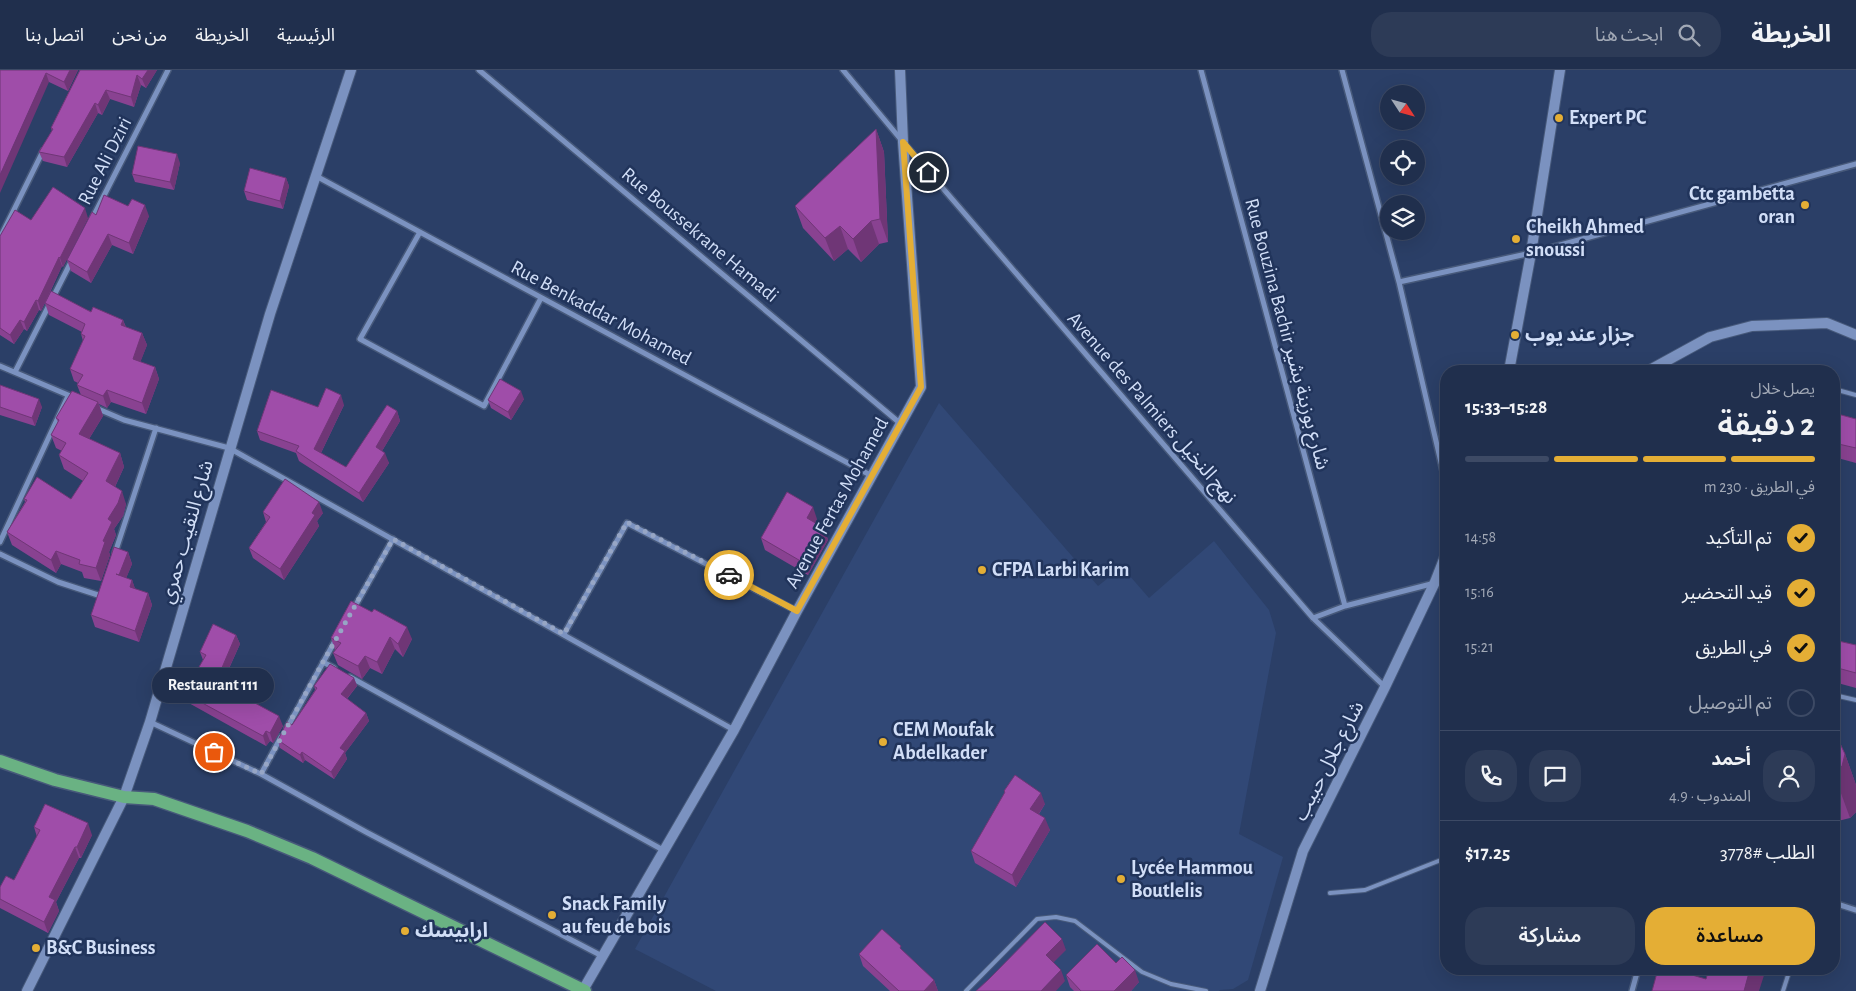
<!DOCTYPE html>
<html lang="ar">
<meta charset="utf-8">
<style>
body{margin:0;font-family:"Alegreya Sans","Noto Sans Arabic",sans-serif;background:#2d3b57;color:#f1f3f6;direction:rtl;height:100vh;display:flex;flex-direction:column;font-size:19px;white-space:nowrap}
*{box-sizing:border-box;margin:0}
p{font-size:16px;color:#a2a9b6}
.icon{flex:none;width:28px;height:28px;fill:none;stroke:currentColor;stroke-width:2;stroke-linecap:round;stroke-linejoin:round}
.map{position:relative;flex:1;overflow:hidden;direction:ltr}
.details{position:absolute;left:1440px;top:295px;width:400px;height:610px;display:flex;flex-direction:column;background:#202f4d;border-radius:20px;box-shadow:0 5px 20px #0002,0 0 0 1px #3d4a65;direction:rtl}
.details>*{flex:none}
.needle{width:32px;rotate:126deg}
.controls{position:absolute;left:1380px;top:15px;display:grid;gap:10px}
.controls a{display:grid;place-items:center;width:45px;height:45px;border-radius:50%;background:#202f4d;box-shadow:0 5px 20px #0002,0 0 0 1px #3d4a65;font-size:25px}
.pin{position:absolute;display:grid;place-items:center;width:42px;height:42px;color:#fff;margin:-21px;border:2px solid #fff;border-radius:50%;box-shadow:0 1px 5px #0007}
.courier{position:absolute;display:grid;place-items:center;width:50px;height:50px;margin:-25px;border:4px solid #e4ae35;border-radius:50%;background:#fff;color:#222;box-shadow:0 1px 6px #0007}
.bubble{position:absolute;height:35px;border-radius:18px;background:#202f4d;box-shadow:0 5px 20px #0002,0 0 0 1px #3d4a65;font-size:16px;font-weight:600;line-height:35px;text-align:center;direction:rtl}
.head em{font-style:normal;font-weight:600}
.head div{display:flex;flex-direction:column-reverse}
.head{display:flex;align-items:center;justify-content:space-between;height:85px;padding:0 25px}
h1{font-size:32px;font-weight:600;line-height:38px}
.bar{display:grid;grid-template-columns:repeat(4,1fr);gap:8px 5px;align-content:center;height:60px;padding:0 25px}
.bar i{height:6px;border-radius:4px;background:#3d4a65}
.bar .selected{background:#e4ae35}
.bar p{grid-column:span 4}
.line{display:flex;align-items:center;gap:12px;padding:0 25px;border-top:1px solid #3d4a65}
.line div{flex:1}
.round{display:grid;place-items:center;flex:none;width:52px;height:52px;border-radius:20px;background:#2d3b57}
ol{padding:0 25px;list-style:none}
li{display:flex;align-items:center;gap:15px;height:55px}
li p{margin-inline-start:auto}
li .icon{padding:5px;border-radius:50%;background:#e4ae35;color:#111;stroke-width:4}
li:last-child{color:#a2a9b6}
li i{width:28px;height:28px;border:2px solid #3d4a65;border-radius:50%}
.cta{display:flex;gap:10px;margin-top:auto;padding:10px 25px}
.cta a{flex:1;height:58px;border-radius:20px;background:#e4ae35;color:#111;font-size:20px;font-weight:600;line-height:58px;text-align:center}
.cta a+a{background:#2d3b57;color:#f1f3f6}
header{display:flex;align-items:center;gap:30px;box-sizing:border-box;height:70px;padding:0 25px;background:#202f4d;border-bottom:1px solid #3d4a65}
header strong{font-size:24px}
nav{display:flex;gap:28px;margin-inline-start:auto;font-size:18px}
.search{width:350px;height:45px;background:#2d3b57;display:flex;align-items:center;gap:12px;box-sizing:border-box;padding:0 18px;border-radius:20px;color:#a2a9b6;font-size:19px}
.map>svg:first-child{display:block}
.built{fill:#314876}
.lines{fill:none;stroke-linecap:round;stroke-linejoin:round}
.lane-casing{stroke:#47597a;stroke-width:6}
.street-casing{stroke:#47597a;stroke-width:8}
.secondary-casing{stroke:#47597a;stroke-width:12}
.primary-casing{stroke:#47597a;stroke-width:15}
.lane{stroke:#7b92c0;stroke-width:4}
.street{stroke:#7b92c0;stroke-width:5}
.secondary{stroke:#7b92c0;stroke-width:10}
.primary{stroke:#6ab283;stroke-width:12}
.wall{fill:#894291}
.shaded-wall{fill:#6f3676}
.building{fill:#9f4da9;stroke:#6f3676}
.done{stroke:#97a6c5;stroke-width:5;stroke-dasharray:0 9}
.route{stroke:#e4ae35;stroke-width:6}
.poi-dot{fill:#e4ae35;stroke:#21345b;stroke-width:2}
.labels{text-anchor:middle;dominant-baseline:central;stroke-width:5;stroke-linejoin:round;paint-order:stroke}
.poi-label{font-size:20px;font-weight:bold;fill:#d1def7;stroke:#21345b;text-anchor:start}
.street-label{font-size:20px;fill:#d1def7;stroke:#21345b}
</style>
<header>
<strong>الخريطة</strong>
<div class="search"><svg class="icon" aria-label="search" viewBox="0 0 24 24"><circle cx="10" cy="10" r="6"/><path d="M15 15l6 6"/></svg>ابحث هنا</div>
<nav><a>الرئيسية</a><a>الخريطة</a><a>من نحن</a><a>اتصل بنا</a></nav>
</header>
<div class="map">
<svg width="1856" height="921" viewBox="0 0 1856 921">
<rect width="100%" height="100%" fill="#2b3f67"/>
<path class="built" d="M939,333L1098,516L1122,497L1149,528L1214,471L1269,540L1276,563L1239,764L1283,787L1248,910L1233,919L1220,920L1219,921H716L635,879Z"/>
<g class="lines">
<g class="lane-casing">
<path id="lane" d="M1834,319L1856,325
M1834,625L1856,630
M1330,823L1365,820L1446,788
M966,921L1037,849L1056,847L1075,851L1142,902L1171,914L1206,921
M1783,921L1790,899"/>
</g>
<g class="street-casing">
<path id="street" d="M479,0L901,354
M843,0L903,72L1313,548L1385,617
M1201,0L1345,536
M1342,0L1399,212L1446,414
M316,106L872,406
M92,149L168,0
M420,162L360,269L484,336L541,228
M0,168L43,81
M1399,212L1531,183L1856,94
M0,296L75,328
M15,302L72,190
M96,338L124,350L229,378L734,660
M0,472L68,326
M115,483L156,358
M0,484L58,512L101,526V525
M354,538L393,469
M1313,548L1345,536L1435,513
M564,564L627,453L797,541
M323,592L334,598
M350,607L663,780
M150,652L261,704L366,762L602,886
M287,658L336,569
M261,704L281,667
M1834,833L1856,840
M1632,921L1638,899"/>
</g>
<g class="secondary-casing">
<path id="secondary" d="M1509,301L1531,183L1560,0
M1648,301L1710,267L1752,256L1827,253L1856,265
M583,920L734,660L797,541L921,317L903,72L900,0
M27,921L124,727L150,652L270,244L351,0
M1260,921L1303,781L1385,617L1435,512L1446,484"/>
</g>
<g class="primary-casing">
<path id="primary" d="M0,691L55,710L124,727L154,729L247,761L312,788L585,921"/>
</g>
<use href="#lane" class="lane"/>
<use href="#street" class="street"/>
<use href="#secondary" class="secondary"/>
<use href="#primary" class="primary"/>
</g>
<path class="wall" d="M0,0H78L68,21L49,12Z
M80,0H157L146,18L141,15L134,37L110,29L102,45L98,43L67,97L43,91L39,82L52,61L51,58Z
M876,59L884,82L888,172L879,174L861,192L848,179L834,191L803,158L795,136Z
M180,93L174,120L135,112L132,104Z
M286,108L289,116L283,139L247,130L244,121Z
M96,145L149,146L133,184L112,175L91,213L71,201L67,190Z
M88,148L63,197L62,196L47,229L123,250L126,257L142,263L147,275L140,292L155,297L159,309L146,344L111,332L107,338L99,334L103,346L89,369L120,383L124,397L115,417L126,434L123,446L114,459L116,465L109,482L110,485L101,511L84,508L82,502L61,494L56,503L12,475L7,462L25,432L24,429H71L83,411L64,399L59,385L62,381L56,378L51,365L58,352L56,348L81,325L77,315L78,313L74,311L70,299L83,271L81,264L82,262L49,245L45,233L41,241L39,240L27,261L24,259L14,274L0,265V166L31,150Z
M0,315L42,337L35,356L0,345Z
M524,329L511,350L491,338L488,330Z
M344,335L321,383L346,397L397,341L400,351L382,381L389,393L363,432L299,391L296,383L260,370L257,361L318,337Z
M1834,343L1856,349V393L1834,387Z
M263,442L323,443L317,451L319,456L284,510L253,488L249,478L266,452Z
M817,449L815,452L824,458L828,470L808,505L765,480L761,468Z
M128,482L132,494L126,508L132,510L135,519L148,523L152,535L139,572L95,557L91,545Z
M351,531L412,569L403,587L395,579L382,604L370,598L362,609L338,595L333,583L335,580L331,568Z
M236,565L240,574L227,603L228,604L230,609L244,617L248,627L247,629L283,656L273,673L270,671L266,676L187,632L184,623L203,590L200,582Z
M1834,570L1856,575V618L1834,612Z
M354,608L357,616L347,629L366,643L369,651L345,683L347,689L334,709L305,690L303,693L280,678L278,670L292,655L315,620L314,616Z
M1834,653L1839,669L1841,675L1845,684L1856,715V742L1850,748L1834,752Z
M1004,721L1045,734L1039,744L1050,760L1016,817L975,793L971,781L1005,724Z
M34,757L92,765L81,788H79L56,832L59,841L48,863L0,838V817L14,810L37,767Z
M859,884L934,910L938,921H890L863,896Z
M1116,893L1139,912L1131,921H1074L1070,917L1066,905Z"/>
<path class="shaded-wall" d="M70,0H78L68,21L64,12Z
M148,0H157L146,18L142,9Z
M46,3L49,12L0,123V105Z
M137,5L141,15L134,37L131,27Z
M106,20L110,29L102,45L98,35Z
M95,33L98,43L67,97L64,87Z
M876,59L884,82L888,172L880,149Z
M177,84L180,93L174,120L170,112Z
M286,108L289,116L283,139L280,131Z
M145,135L149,146L133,184L129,173Z
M85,138L88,148L63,197L60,188Z
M871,151L879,174L861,192L853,169Z
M840,156L848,179L834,191L825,168Z
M108,164L112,175L91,213L87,202Z
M59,187L62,196L41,241L38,231Z
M36,230L39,240L27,261L24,252Z
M20,250L24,259L14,274L10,265Z
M123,250L127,262L121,255Z
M142,263L147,275L137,301L133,289Z
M155,297L159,309L146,344L142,333Z
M107,320L111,332L107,338L103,326Z
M521,321L524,329L511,350L508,342Z
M341,325L344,335L318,389L314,379Z
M39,329L42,337L35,356L32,348Z
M98,332L103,346L84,377L79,364Z
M397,341L400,351L379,386L376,377Z
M120,383L124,397L111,425L106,411Z
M385,383L389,393L363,432L359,423Z
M122,421L126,434L123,446L114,459L116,465L109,482L110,485L101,511L96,498L108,449Z
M319,432L323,443L317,451L319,456L284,510L280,499L312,443Z
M813,437L817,449L811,460L807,448Z
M824,458L828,470L808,505L804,493Z
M56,481L61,494L56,503L51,490Z
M128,482L132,494L123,516L119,505Z
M132,510L136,521L130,517Z
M148,523L152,535L139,572L135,561Z
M407,557L412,569L403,587L398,574Z
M236,565L240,574L224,609L221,600Z
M390,567L395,579L382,604L377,592Z
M365,586L370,598L362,609L358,596Z
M354,608L357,616L344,632L341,624Z
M244,617L248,627L243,634L240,625Z
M366,643L369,651L345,683L347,689L334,709L331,702L340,678Z
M279,646L283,656L273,673L270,663Z
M1834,653L1839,669L1844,690L1845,684L1856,715V742L1850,748L1834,704Z
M266,661L270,671L266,676L263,666Z
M302,682L305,690L303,693L300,685Z
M1041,723L1045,734L1034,751L1030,739Z
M1045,748L1050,760L1016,817L1012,805Z
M88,753L92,765L81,788L77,777Z
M75,777L79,788L56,832L59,841L48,863L44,852L49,827Z
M1062,869L1066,880L1050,896L1046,885Z
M1750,899H1766L1759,921H1744Z
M1061,900L1065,911L1056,921H1041Z
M1135,900L1139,912L1131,921H1114Z
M934,910L938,921H924Z"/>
<path class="building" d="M0,0H70L64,12L46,3L0,105Z
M80,0H148L142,9L137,5L131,27L106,20L98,35L95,33L64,87L39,82L53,59L51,58Z
M876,59L880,149L871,151L853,169L840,156L825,168L795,136Z
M138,76L177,84L170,112L132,104Z
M250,98L286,108L280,131L244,121Z
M53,117L85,138L60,188L59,187L38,231L36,230L24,252L20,250L10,265L0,258V166L15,140L31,150Z
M104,125L128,136L132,129L145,135L129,173L108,164L87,202L67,190L92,142L96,145Z
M51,221L91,242L93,237L123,250L121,255L142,263L133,289L155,297L142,333L107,320L103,326L77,315L83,305L70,299L85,266L81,264L85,254L45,233Z
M500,309L521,321L508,342L488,330Z
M0,315L39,329L32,348L0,337Z
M326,318L341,325L314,379L346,397L387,335L397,341L376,377L385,383L359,423L296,381L299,376L257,361L271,320L318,337Z
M72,321L98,332L79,364L120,383L106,411L122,421L118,433L108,449L112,452L103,471L105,472L96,498L79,494L80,490L56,481L51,490L7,462L27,430L24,429L37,407L71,429L88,403L59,385L66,373L51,365L59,350L56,348Z
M1834,343L1856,349V378L1834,373Z
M285,409L319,432L312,443L315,445L280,499L249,478L270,447L263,442Z
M787,422L813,437L807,448L824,458L804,493L761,468Z
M114,477L128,482L119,505L116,504L132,510L130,517L148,523L135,561L91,545Z
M351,531L372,542L374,539L407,557L398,574L390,567L377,592L365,586L358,596L333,583L341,573L331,568Z
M213,554L236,565L221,600L228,604L226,607L244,617L240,625L279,646L270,663L266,661L263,666L184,623L206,585L200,582Z
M1834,570L1856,575V603L1834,597Z
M330,594L354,608L341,624L366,643L340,678L345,681L331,702L302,682L300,685L278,670L287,652L292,655L317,618L314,616Z
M1834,661L1845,684L1842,696L1834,704Z
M1015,705L1041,723L1030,739L1045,748L1012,805L971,781L1005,722L1004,721Z
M45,734L88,753L77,777H75L49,827L55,830L44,852L0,829V817L6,806L14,810L40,760L34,757Z
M1045,852L1062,869L1046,885L1061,900L1041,921H976L989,909Z
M882,859L901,876L900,878L934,910L924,921H899L859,884Z
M1097,874L1116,893L1122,887L1135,900L1114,921H1081L1066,905Z
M1658,899H1671L1706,909L1709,899H1750L1744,921H1652Z"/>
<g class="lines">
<path class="done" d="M214,682L261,704L323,592L393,469L564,564L627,452L729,505"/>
<path class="route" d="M729,505L797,541L921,317L903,72L928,102"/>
</g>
<g class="poi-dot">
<circle cx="1559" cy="48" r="5"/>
<circle cx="1805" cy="135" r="5"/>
<circle cx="1516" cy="169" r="5"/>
<circle cx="1515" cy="265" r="5"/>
<circle cx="982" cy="500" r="5"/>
<circle cx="883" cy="672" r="5"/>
<circle cx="1121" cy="809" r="5"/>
<circle cx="552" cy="845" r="5"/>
<circle cx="405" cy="861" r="5"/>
<circle cx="36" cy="878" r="5"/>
</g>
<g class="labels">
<g class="poi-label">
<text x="1569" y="48">Expert PC</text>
<text x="1795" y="124" text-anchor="end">Ctc gambetta<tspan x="1795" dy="23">oran</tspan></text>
<text x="1526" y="157">Cheikh Ahmed<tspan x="1526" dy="23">snoussi</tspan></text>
<text x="1525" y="265">جزار عند يوب</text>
<text x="992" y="500">CFPA Larbi Karim</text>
<text x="893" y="660">CEM Moufak<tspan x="893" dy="23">Abdelkader</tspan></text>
<text x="1131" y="798">Lycée Hammou<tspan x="1131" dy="23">Boutlelis</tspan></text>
<text x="562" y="834">Snack Family<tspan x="562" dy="23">au feu de bois</tspan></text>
<text x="415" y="861">ارابيسك</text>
<text x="46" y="878">B&amp;C Business</text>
</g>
<g class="street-label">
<text transform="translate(105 91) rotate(-63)">Rue Ali Dziri</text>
<text transform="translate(700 165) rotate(40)">Rue Boussekrane Hamadi</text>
<text transform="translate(601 243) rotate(28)">Rue Benkaddar Mohamed</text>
<text transform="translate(1287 264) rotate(75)">Rue Bouzina Bachir شارع بوزينة بشير</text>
<text transform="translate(1152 338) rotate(49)">Avenue des Palmiers نهج النخيل</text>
<text transform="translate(837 433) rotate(-61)">Avenue Fertas Mohamed</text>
<text transform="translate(187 462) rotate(-74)">شارع النقيب حمري</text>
<text transform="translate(1329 691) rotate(-63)">شارع جلال حبيب</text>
</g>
</g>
</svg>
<div class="controls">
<a><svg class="needle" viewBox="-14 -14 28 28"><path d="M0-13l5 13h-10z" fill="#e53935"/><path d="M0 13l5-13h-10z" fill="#a2a9b6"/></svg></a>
<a><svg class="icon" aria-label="locate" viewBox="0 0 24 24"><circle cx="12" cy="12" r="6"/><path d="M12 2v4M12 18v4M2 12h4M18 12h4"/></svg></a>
<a><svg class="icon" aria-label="layers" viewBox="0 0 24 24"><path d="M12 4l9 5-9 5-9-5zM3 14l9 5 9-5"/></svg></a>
</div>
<div class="pin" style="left:214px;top:682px;background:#ea580c"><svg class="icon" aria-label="bag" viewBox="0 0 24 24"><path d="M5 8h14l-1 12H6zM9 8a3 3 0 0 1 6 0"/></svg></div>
<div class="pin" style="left:928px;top:102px;background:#1f2937"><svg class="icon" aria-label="home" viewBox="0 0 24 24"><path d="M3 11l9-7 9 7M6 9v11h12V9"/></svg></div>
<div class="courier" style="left:729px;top:505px"><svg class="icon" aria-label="car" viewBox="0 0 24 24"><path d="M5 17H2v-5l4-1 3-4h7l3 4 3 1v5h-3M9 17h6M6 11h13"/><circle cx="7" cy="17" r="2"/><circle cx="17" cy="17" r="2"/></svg></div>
<div class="bubble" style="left:152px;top:598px;width:122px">111 Restaurant</div>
<section class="details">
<div class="head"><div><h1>2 دقيقة</h1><p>يصل خلال</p></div><em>15:28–15:33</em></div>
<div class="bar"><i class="selected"></i><i class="selected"></i><i class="selected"></i><i></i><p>في الطريق · 230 m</p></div>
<ol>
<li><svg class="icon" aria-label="check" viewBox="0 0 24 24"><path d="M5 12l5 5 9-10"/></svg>تم التأكيد<p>14:58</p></li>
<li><svg class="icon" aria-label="check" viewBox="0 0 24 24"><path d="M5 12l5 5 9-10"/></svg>قيد التحضير<p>15:16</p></li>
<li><svg class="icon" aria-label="check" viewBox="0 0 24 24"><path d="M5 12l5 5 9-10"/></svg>في الطريق<p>15:21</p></li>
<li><i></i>تم التوصيل</li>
</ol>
<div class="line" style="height:90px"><a class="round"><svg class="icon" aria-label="person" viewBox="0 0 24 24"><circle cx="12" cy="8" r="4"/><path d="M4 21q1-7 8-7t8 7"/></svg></a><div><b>أحمد</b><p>المندوب · 4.9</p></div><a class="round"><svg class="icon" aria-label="chat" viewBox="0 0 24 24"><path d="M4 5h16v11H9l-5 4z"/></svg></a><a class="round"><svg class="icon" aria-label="phone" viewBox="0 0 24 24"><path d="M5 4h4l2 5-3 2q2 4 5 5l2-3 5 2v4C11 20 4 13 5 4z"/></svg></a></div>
<div class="line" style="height:65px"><div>الطلب #3778</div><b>$17.25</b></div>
<div class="cta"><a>مساعدة</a><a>مشاركة</a></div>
</section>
</div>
